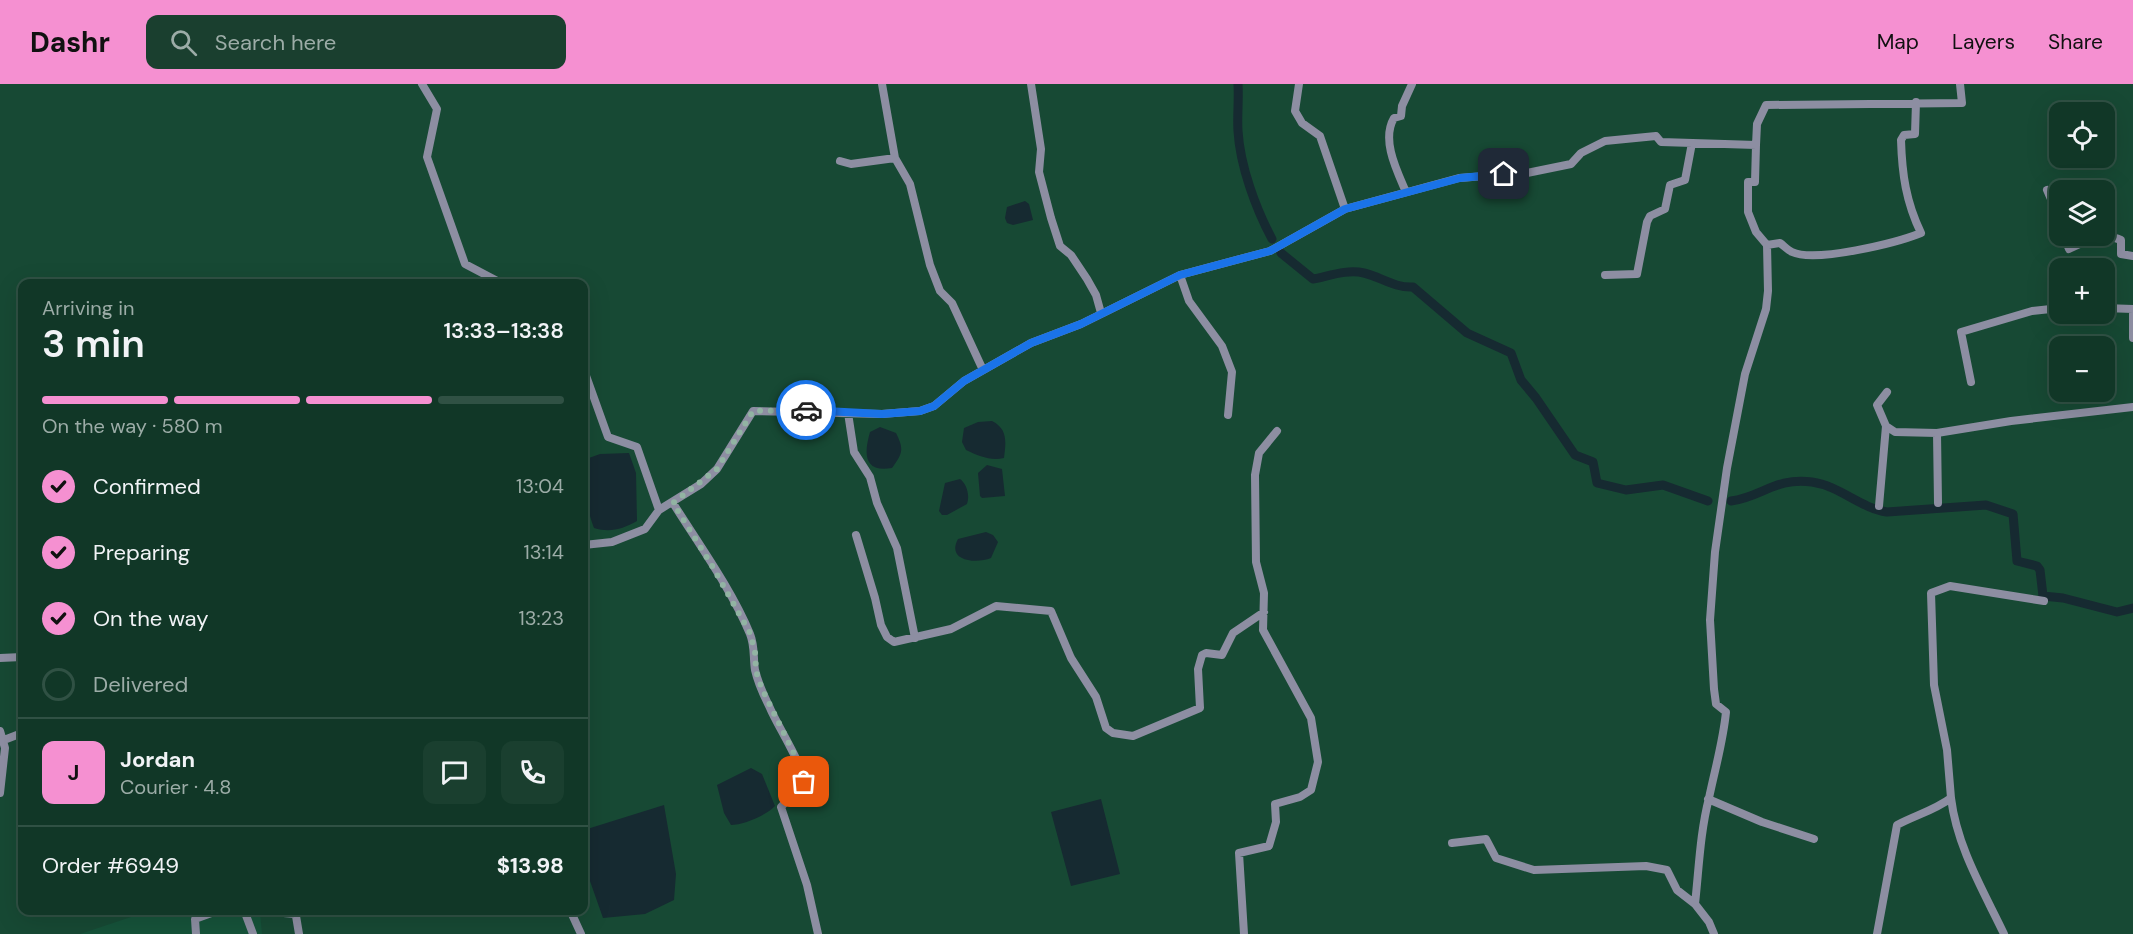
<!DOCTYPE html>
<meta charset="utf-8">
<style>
body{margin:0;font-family:"DM Sans",sans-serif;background:#1a3f2f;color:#f1f3f6;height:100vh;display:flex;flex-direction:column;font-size:22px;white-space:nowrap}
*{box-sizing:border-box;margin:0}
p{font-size:20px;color:#9caca7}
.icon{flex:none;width:33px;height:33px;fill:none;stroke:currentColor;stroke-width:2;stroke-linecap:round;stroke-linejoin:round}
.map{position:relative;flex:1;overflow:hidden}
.side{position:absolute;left:18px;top:195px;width:570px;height:636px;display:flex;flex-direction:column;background:#113727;border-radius:12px;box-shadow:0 6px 24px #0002,0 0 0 2px #305144}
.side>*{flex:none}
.controls{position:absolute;left:2049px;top:18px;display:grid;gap:12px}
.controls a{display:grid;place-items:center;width:66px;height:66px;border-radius:12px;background:#113727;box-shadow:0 6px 24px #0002,0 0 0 2px #305144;font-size:30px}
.pin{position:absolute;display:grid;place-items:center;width:51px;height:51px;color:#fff;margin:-26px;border-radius:12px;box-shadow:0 3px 9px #0006}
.courier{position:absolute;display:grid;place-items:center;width:60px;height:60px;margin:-30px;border:4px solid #1a73e8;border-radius:50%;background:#fff;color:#222;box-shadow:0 2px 8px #0007}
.head em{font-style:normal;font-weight:600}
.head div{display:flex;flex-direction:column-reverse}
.head{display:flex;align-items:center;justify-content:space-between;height:102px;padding:0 24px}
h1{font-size:39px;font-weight:600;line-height:45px}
.bar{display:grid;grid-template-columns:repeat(4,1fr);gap:9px 6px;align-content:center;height:72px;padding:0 24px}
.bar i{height:8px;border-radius:4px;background:#305144}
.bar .active{background:#f590d1}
.bar p{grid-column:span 4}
.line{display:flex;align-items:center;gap:15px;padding:0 24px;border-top:2px solid #305144}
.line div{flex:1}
.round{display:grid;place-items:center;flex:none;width:63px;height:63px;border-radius:12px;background:#1a3f2f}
ol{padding:0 24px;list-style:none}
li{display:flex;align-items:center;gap:18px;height:66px}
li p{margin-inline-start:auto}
li .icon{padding:6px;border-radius:50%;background:#f590d1;color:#111;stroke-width:4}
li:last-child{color:#9caca7}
li i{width:33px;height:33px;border:3px solid #305144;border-radius:50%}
header{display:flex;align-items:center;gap:36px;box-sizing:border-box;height:84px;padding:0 30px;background:#f590d1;color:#111}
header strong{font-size:28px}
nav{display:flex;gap:33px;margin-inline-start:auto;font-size:21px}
.search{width:420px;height:54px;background:#1a3f2f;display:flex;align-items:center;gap:15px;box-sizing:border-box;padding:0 21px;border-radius:12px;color:#9caca7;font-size:22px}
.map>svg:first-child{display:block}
.built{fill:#16533a}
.water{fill:#162a31}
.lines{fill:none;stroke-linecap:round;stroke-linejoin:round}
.canal{stroke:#162a31;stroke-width:9}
.minor{stroke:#8d8ea2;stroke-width:8}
.done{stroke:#92b4a3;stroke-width:6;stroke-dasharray:0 10.8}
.route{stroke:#1a73e8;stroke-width:8}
</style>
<header>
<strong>Dashr</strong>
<div class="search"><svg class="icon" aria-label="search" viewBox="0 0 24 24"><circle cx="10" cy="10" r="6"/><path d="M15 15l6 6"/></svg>Search here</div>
<nav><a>Map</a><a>Layers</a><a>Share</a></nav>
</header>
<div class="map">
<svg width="2133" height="850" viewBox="0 0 2133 850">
<rect width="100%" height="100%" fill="#174934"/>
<path class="built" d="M152,826L260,827L262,850H80Z"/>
<path class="water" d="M1025,117L1029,120L1033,136L1013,141L1007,139L1005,134L1007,123Z
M992,337C1008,345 1006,358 1004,374C990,377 979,372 966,366L962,358L964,344L978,338Z
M880,343L896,349C904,365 903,369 892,384C863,389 864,369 870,348Z
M629,369L636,389L637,437C623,445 610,449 594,444C585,421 584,398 589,374L600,370Z
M987,381L1002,385L1005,412L982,414L980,412L978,389Z
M960,395C967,400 970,412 967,420L947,431H942L939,427L945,399Z
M986,448L993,451L998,458L991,474C976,480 946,477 958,455Z
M751,684L762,690L775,722C767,731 743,741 731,741L724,729L717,701Z
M1101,715L1120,790L1071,802L1051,728Z
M664,721L676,790L674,816L645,830L603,834L584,780V746Z"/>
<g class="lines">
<path class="canal" d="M1238,0C1239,16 1237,32 1238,47C1240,82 1256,125 1272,155
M1281,169L1313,195C1329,192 1347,185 1364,189C1381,193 1394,204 1413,203L1467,249L1511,269L1521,296L1536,314L1575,371L1593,378L1597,399L1626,406L1663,401L1708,417
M1731,417C1762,413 1775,393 1812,398C1840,402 1860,424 1887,428L1986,421L2013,430L2017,477L2037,482L2040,486L2043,512L2063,514L2117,528L2133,524"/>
<path class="minor" d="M422,0L437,25L427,73L465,180L503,200
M882,0L895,74
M1031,0L1041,65L1039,88L1051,134L1060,162L1071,171L1087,195L1096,211L1101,229
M1299,0L1295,27L1302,39L1320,52L1345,125
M840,77L851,80L895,74L910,100L930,181L940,207L952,219L983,286
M2047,106L2060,136
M1406,108C1397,87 1381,56 1394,34L1401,32L1402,22L1412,0
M2064,152L2069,165C2084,158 2103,148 2121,156V170L2133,172
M1767,161L1780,159C1784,162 1788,166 1792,168C1815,179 1896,159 1921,149C1906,118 1902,90 1901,56L1904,51L1915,50L1916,18
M1180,191L1189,217L1222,262L1232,288L1228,331
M1605,191L1637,190L1647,138L1650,132L1665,125L1670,101L1685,96L1692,59
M2104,224L2133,225
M2133,230V254
M584,286L608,353L637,363L659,426
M1971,298L1961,248L2032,227L2060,224
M1887,308L1877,321L1886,342L1895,348L1937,349L2011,337L2133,323
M848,329L854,368L870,393L877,419L897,464L915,554
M1937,349L1938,419
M673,419C698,459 732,506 750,550C755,562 753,573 755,586C758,599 764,612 770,624C776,639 806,687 804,698L781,723L807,801L818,850
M1879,422L1886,342
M856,451L875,514L881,541L887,553L894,558L951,545L996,522L1051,527L1071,574L1096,613L1106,644L1113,649L1133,652L1200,624L1198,585L1202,571L1206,569L1222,571L1233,549L1264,528
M584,461L612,458L645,445L659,426L701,400L717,385L753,327L882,330L920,327L934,322L964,297L1031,259L1081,240L1180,191L1270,167L1345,125L1459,94L1527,89L1571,80L1581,69L1605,57L1656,52L1661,58L1756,61L1757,40L1766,21L1962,19L1960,0
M0,574L22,573
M0,647L5,664L0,709
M4,656L22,649
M1951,714C1957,763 1983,806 2004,850
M1708,715L1762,738L1814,755
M1452,759L1486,755L1496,774L1534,786L1646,782L1667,786L1677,806L1695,820
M244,826L253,850
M249,826L295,830
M295,826L299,850
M570,826L581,850
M196,850L195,835L217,827L230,826
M1244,850L1239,769L1269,762L1276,738L1275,720L1300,713L1311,706L1318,678L1311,634L1263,546L1264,509L1256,478L1255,391L1259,369L1277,347
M1714,850L1709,838L1695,820C1699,784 1700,749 1709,714C1715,685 1723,658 1726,628L1716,620L1714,605L1710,536L1715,468L1727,384L1745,290L1766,225L1768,207L1767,161L1756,148L1748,128V98H1755L1756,61
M1877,850L1897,741C1916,731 1935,726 1951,714L1947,666L1934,601L1931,509L1950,502L2044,517"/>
</g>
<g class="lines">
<path class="done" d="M804,698L805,692L762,605L756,587L755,568L750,549L711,480L673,419L717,385L753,327L806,326"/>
<path class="route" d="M806,326L882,330L920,327L934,322L964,297L1031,259L1081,240L1180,191L1270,167L1345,125L1460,94L1504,90"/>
</g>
</svg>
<div class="controls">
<a><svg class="icon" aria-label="locate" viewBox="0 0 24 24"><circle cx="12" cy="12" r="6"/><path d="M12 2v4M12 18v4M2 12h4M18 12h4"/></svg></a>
<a><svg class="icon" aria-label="layers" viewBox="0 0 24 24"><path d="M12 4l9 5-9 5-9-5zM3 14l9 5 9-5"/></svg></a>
<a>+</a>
<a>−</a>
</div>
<div class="pin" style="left:804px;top:698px;background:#ea580c"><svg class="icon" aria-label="bag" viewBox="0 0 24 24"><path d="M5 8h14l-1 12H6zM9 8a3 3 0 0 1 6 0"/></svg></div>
<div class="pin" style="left:1504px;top:90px;background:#1f2937"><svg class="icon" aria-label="home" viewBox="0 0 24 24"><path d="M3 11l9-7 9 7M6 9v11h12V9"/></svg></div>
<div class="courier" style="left:806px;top:326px"><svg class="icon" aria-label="car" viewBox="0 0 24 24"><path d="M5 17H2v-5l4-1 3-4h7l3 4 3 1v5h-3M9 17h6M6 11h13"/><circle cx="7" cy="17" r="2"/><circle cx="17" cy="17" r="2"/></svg></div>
<section class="side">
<div class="head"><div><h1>3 min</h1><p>Arriving in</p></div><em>13:33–13:38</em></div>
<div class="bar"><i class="active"></i><i class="active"></i><i class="active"></i><i></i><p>On the way · 580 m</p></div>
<ol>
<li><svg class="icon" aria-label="check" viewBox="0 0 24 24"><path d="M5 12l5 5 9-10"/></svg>Confirmed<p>13:04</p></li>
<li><svg class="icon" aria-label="check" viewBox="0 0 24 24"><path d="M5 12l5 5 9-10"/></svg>Preparing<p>13:14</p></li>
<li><svg class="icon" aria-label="check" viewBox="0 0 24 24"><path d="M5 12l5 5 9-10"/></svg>On the way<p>13:23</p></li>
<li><i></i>Delivered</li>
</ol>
<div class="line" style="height:108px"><b class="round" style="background:#f590d1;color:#111">J</b><div><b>Jordan</b><p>Courier · 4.8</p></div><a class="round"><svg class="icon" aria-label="chat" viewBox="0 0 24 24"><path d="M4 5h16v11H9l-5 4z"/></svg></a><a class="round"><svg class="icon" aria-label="phone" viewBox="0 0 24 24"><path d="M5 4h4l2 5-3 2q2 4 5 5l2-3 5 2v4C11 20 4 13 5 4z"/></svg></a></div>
<div class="line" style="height:78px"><div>Order #6949</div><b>$13.98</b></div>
</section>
</div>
